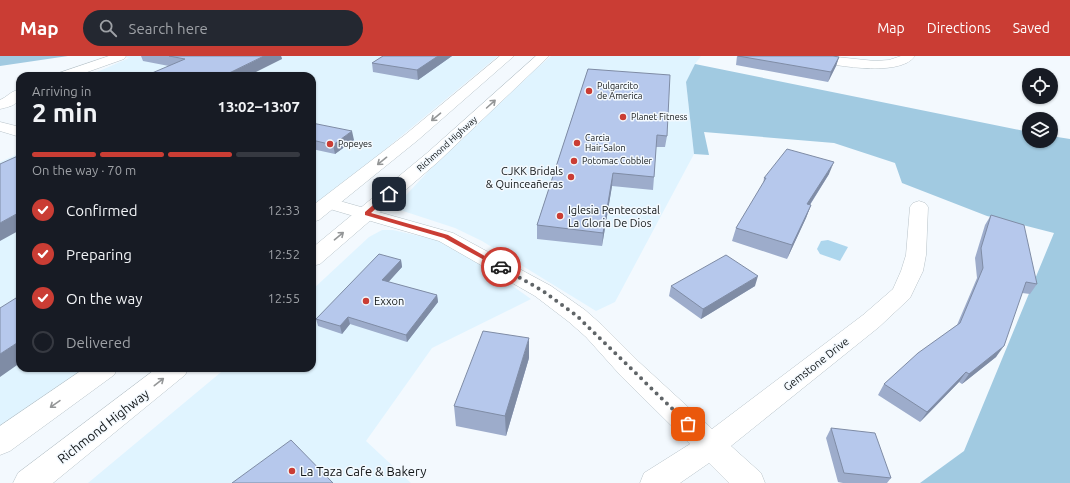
<!DOCTYPE html>
<meta charset="utf-8">
<style>
body{margin:0;font-family:Ubuntu,sans-serif;background:#242831;color:#f1f3f6;height:100vh;display:flex;flex-direction:column;font-size:15px;white-space:nowrap}
*{box-sizing:border-box;margin:0}
p{font-size:13px;color:#9ea1a6}
.icon{flex:none;width:22px;height:22px;fill:none;stroke:currentColor;stroke-width:2;stroke-linecap:round;stroke-linejoin:round}
.map{position:relative;flex:1;overflow:hidden}
.details{position:absolute;left:16px;top:16px;width:300px;height:300px;display:flex;flex-direction:column;background:#171b24;border-radius:12px;box-shadow:0 1px 3px #0004}
.details>*{flex:none}
.buttons{position:absolute;left:1022px;top:12px;display:grid;gap:8px}
.buttons a{display:grid;place-items:center;width:36px;height:36px;border-radius:50%;background:#171b24;box-shadow:0 1px 3px #0004;font-size:20px}
.pin{position:absolute;display:grid;place-items:center;width:34px;height:34px;color:#fff;margin:-17px;border-radius:8px;box-shadow:0 2px 6px #0006}
.courier{position:absolute;display:grid;place-items:center;width:40px;height:40px;margin:-20px;border:3px solid #ca3d34;border-radius:50%;background:#fff;color:#222;box-shadow:0 1px 5px #0007}
.summary em{font-style:normal;font-weight:700}
.summary div{display:flex;flex-direction:column-reverse}
.summary{display:flex;align-items:center;justify-content:space-between;height:68px;padding:0 16px}
h1{font-size:26px;font-weight:700;line-height:30px}
.bar{display:grid;grid-template-columns:repeat(4,1fr);gap:6px 4px;align-content:center;height:48px;padding:0 16px}
.bar i{height:5px;border-radius:3px;background:#363941}
.bar .current{background:#ca3d34}
.bar p{grid-column:span 4}
ol{padding:0 16px;list-style:none}
li{display:flex;align-items:center;gap:12px;height:44px}
li p{margin-inline-start:auto}
li .icon{padding:4px;border-radius:50%;background:#ca3d34;color:#fff;stroke-width:4}
li:last-child{color:#9ea1a6}
li i{width:22px;height:22px;border:2px solid #363941;border-radius:50%}
header{display:flex;align-items:center;gap:24px;box-sizing:border-box;height:56px;padding:0 20px;background:#ca3d34;color:#fff}
header strong{font-size:19px}
nav{display:flex;gap:22px;margin-inline-start:auto;font-size:14px}
.search{width:280px;height:36px;background:#242831;display:flex;align-items:center;gap:10px;box-sizing:border-box;padding:0 14px;border-radius:22px;color:#9ea1a6;font-size:15px}
.map>svg:first-child{display:block}
.built{fill:#e0f4ff}
.green{fill:#add6ed}
.forest{fill:#a1cae1}
.lines{fill:none;stroke-linecap:round;stroke-linejoin:round}
.minor-casing{stroke:#b8c3c9;stroke-width:1}
.primary-casing{stroke:#b8c3c9;stroke-width:1}
.minor{fill:#fff;fill-rule:evenodd}
.primary{fill:#fff;fill-rule:evenodd}
.wall{fill:#9daccb}
.shaded-wall{fill:#7f8ca5}
.building{fill:#b6c8ec;stroke:#7f8ca5}
.oneway{stroke:#949697}
.route{fill:#ca3d34}
.done{stroke:#606568;stroke-width:4;stroke-dasharray:0 7.2}
.poi-dot{fill:#ca3d34;stroke:#f3f9fe;stroke-width:1.5}
.labels{text-anchor:middle;dominant-baseline:central;stroke-width:3;stroke-linejoin:round;paint-order:stroke}
.far-poi-label{font-size:9px;fill:#111517;stroke:#f3f9fe;text-anchor:start}
.far-street-label{font-size:9px;fill:#111517;stroke:#f3f9fe}
.poi-label{font-size:11px;fill:#111517;stroke:#f3f9fe;text-anchor:start}
.street-label{font-size:11px;fill:#111517;stroke:#f3f9fe}
.near-street-label{font-size:13px;fill:#111517;stroke:#f3f9fe}
.near-poi-label{font-size:13px;fill:#111517;stroke:#f3f9fe;text-anchor:start}
</style>
<header>
<strong>Map</strong>
<div class="search"><svg class="icon" aria-label="search" viewBox="0 0 24 24"><circle cx="10" cy="10" r="6"/><path d="M15 15l6 6"/></svg>Search here</div>
<nav><a>Map</a><a>Directions</a><a>Saved</a></nav>
</header>
<div class="map">
<svg width="1070" height="427" viewBox="0 0 1070 427">
<rect width="100%" height="100%" fill="#f3f9fe"/>
<path class="built" d="M120,0H498L312,154V20H88L129,2Z
M551,0H701L695,8L686,26L694,98L615,246L596,255L482,185L455,172L394,152L479,61Z
M20,97V312H106L0,386V106Z
M382,174H393L445,186L476,204L531,243L432,292L366,385L411,427H88L226,312H312V234L369,181Z"/>
<path class="green" d="M828,184L848,191L840,205L820,198L817,193L821,185Z"/>
<path class="forest" d="M0,0H68L0,10Z
M695,8L1029,76V85H1051V80L1070,83V427H920L964,395L1054,177L987,160L902,127L895,107L834,87L704,76L709,99L694,98L686,26Z"/>
<g class="lines">
<g class="minor-casing">
<path id="minor" d="M109,0H126L124,3L76,20H58L59,17Z
M802,0H827L875,5L889,4L901,0H915C899,23 827,8 804,3Z
M17,34L20,35C20,49 12,50 0,53V44C7,41 10,36 17,34Z
M0,66L20,71V81L0,75Z
M329,142L453,177L551,230L585,254L602,269L639,306L712,373L863,259L893,233L901,215L906,199L910,151L913,147L919,145L925,147L928,151L926,199L923,215L910,242L879,271L731,390L761,417L765,427H729L709,407L680,427H640L644,417L690,388L621,320L586,281L569,266L535,240L439,185L323,151L320,147L323,143Z"/>
</g>
<g class="primary-casing">
<path id="primary" d="M500,0H514L418,84L319,164L312,166V150L406,78Z
M536,0H549L439,105L320,208L312,210V192L427,97Z
M85,312H118L114,319L10,395L0,399V370Z
M157,312H189L185,319L53,427H13L18,417Z"/>
</g>
<use href="#minor" class="minor"/>
<use href="#primary" class="primary"/>
</g>
<path class="wall" d="M141,0H281L282,3L169,10L143,5Z
M383,0H452L418,24L373,16L372,7Z
M737,0H833L839,1L836,10L828,26L736,9Z
M588,13L667,80L665,91H656L654,121L653,134L612,130L602,190L537,183V169Z
M312,67L354,84L335,98L312,93Z
M829,118L810,149H811L806,162L787,203L732,185L736,172L763,128L764,122Z
M991,159L1037,228L1030,238L1022,237L996,301L962,328L959,326L920,366L878,339L884,328L957,269L977,222L975,202L985,169Z
M401,204L402,211L388,226L437,239L438,246L407,286L350,268L342,278L318,270L316,263Z
M671,230H755L701,263L669,240Z
M529,302L506,380L456,370L454,350Z
M831,372L891,422L887,427H843L838,426L826,382Z"/>
<path class="shaded-wall" d="M264,0H281L282,3L248,20H223Z
M438,0H452L418,24L417,14Z
M839,1L836,10L828,26L831,16Z
M352,75L354,84L335,98L333,89Z
M834,106L829,118L802,161L807,148Z
M613,117L612,130L602,190L603,177Z
M811,149L806,162L787,203L792,189Z
M20,156V174L0,185V167Z
M401,204L402,211L384,231L382,224Z
M758,220L755,230L701,263L703,253Z
M437,239L438,246L407,286L406,279Z
M348,261L350,268L342,278L340,270Z
M529,282V302L506,380L505,360Z
M20,285V307L0,321V298Z
M1004,290L996,301L962,328L969,318Z
M966,316L959,326L920,366L927,356Z"/>
<path class="building" d="M169,0H264L223,20H145L185,3Z
M383,0H438L417,14L372,7Z
M738,0H833L839,1L831,16Z
M588,13L670,19L667,80L657,79L654,121L613,117L603,177L537,169Z
M312,67L352,75L333,89L312,84Z
M787,93L834,106L807,148L811,149L792,189L736,172L766,122H764Z
M20,99V156L0,167V108Z
M991,159L1024,169L1037,228L1026,226L1004,290L969,318L966,316L927,356L884,328L918,297L960,267L983,212L981,192Z
M379,198L401,204L382,224L437,239L406,279L348,261L340,270L316,263Z
M726,199L758,220L703,253L671,230Z
M16,242L20,243V285L0,298V252Z
M483,275L529,282L505,360L454,350Z
M831,372L875,377L891,422L844,417Z
M291,384L333,427H232Z"/>
<defs><path id="oneway-shaft" d="M-6 0H5M1.5-3L5.5 0L1.5 3" fill="none" stroke-width="1.6" stroke-linecap="round" stroke-linejoin="round"/></defs>
<g class="oneway">
<use href="#oneway-shaft" transform="translate(491 48) rotate(-42)"/>
<use href="#oneway-shaft" transform="translate(436 61) rotate(140)"/>
<use href="#oneway-shaft" transform="translate(382 105) rotate(141)"/>
<use href="#oneway-shaft" transform="translate(339 180) rotate(-40)"/>
<use href="#oneway-shaft" transform="translate(159 326) rotate(-38)"/>
<use href="#oneway-shaft" transform="translate(55 348) rotate(145)"/>
</g>
<path class="route" d="M387,137L392,138L371,157L448,179L504,211L499,212L444,182L365,159V156Z"/>
<g class="lines">
<path class="done" d="M501,211L543,235L577,260L688,368"/>
</g>
<g class="poi-dot">
<circle cx="589" cy="35" r="4"/>
<circle cx="623" cy="61" r="4"/>
<circle cx="577" cy="87" r="4"/>
<circle cx="330" cy="88" r="4"/>
<circle cx="574" cy="105" r="4"/>
<circle cx="571" cy="121" r="4"/>
<circle cx="560" cy="160" r="4"/>
<circle cx="366" cy="245" r="4"/>
<circle cx="292" cy="415" r="4"/>
</g>
<g class="labels">
<g class="far-poi-label">
<text x="597" y="30">Pulgarcito<tspan x="597" dy="10">de America</tspan></text>
<text x="631" y="61">Planet Fitness</text>
<text x="585" y="82">Carcia<tspan x="585" dy="10">Hair Salon</tspan></text>
<text x="338" y="88">Popeyes</text>
<text x="582" y="105">Potomac Cobbler</text>
</g>
<g class="far-street-label">
<text transform="translate(447 88) rotate(-42)">Richmond Highway</text>
</g>
<g class="poi-label">
<text x="563" y="115" text-anchor="end">CJKK Bridals<tspan x="563" dy="13">&amp; Quinceañeras</tspan></text>
<text x="568" y="154">Iglesia Pentecostal<tspan x="568" dy="13">La Gloria De Dios</tspan></text>
<text x="374" y="245">Exxon</text>
</g>
<g class="street-label">
<text transform="translate(816 308) rotate(-38)">Gemstone Drive</text>
</g>
<g class="near-street-label">
<text transform="translate(103 370) rotate(-38)">Richmond Highway</text>
</g>
<g class="near-poi-label">
<text x="300" y="415">La Taza Cafe &amp; Bakery</text>
</g>
</g>
</svg>
<div class="buttons">
<a><svg class="icon" aria-label="locate" viewBox="0 0 24 24"><circle cx="12" cy="12" r="6"/><path d="M12 2v4M12 18v4M2 12h4M18 12h4"/></svg></a>
<a><svg class="icon" aria-label="layers" viewBox="0 0 24 24"><path d="M12 4l9 5-9 5-9-5zM3 14l9 5 9-5"/></svg></a>
</div>
<div class="pin" style="left:688px;top:368px;background:#ea580c"><svg class="icon" aria-label="bag" viewBox="0 0 24 24"><path d="M5 8h14l-1 12H6zM9 8a3 3 0 0 1 6 0"/></svg></div>
<div class="pin" style="left:389px;top:138px;background:#1f2937"><svg class="icon" aria-label="home" viewBox="0 0 24 24"><path d="M3 11l9-7 9 7M6 9v11h12V9"/></svg></div>
<div class="courier" style="left:501px;top:211px"><svg class="icon" aria-label="car" viewBox="0 0 24 24"><path d="M5 17H2v-5l4-1 3-4h7l3 4 3 1v5h-3M9 17h6M6 11h13"/><circle cx="7" cy="17" r="2"/><circle cx="17" cy="17" r="2"/></svg></div>
<section class="details">
<div class="summary"><div><h1>2 min</h1><p>Arriving in</p></div><em>13:02–13:07</em></div>
<div class="bar"><i class="current"></i><i class="current"></i><i class="current"></i><i></i><p>On the way · 70 m</p></div>
<ol>
<li><svg class="icon" aria-label="check" viewBox="0 0 24 24"><path d="M5 12l5 5 9-10"/></svg>Confirmed<p>12:33</p></li>
<li><svg class="icon" aria-label="check" viewBox="0 0 24 24"><path d="M5 12l5 5 9-10"/></svg>Preparing<p>12:52</p></li>
<li><svg class="icon" aria-label="check" viewBox="0 0 24 24"><path d="M5 12l5 5 9-10"/></svg>On the way<p>12:55</p></li>
<li><i></i>Delivered</li>
</ol>
</section>
</div>
